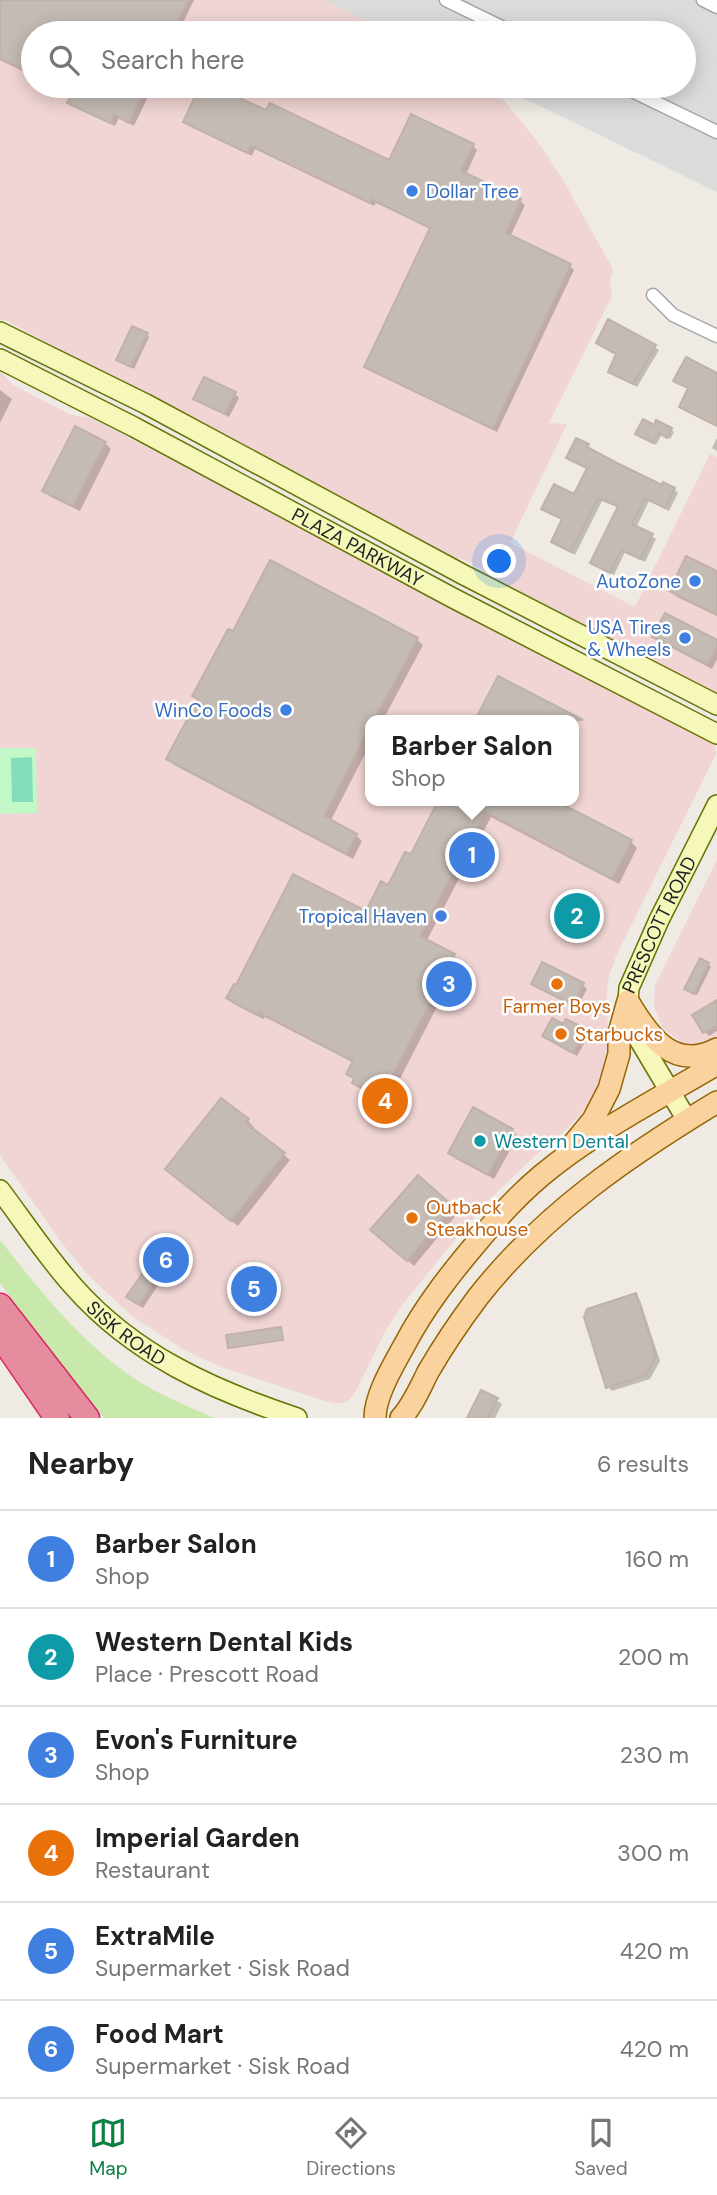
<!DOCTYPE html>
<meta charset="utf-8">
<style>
:root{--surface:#fff;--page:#f2f2f2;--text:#222;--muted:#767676;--line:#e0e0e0;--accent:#0b8043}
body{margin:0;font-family:"DM Sans",sans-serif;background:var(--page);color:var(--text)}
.you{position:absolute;left:500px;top:562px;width:24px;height:24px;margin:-18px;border:5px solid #fff;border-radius:50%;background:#1a73e8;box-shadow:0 0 0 10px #1a73e833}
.badge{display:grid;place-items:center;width:46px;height:46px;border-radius:50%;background:var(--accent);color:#fff;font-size:23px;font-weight:700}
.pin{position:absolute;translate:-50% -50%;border:4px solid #fff;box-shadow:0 2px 7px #0006}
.popup{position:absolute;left:365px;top:715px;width:214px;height:91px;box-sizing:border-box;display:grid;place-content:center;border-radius:14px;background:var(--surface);filter:drop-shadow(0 2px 5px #0005);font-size:23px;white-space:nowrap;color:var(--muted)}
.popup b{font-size:26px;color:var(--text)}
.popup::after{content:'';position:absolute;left:50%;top:100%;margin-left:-14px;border:14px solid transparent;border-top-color:var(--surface)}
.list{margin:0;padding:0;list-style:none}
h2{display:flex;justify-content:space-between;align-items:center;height:91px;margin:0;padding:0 28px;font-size:30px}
h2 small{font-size:23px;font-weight:400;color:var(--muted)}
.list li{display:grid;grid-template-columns:46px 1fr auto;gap:21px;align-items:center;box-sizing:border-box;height:98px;padding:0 28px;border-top:2px solid var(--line)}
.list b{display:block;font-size:26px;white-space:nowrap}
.list p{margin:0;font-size:23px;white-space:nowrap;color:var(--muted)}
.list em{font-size:23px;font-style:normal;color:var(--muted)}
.icon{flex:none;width:38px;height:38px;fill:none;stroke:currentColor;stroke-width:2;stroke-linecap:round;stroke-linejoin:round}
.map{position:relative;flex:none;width:717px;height:1418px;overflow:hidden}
.search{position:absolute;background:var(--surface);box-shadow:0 4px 18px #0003;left:21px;right:21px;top:21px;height:77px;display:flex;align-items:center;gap:18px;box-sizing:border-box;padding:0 24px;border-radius:38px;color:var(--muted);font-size:26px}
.sheet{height:679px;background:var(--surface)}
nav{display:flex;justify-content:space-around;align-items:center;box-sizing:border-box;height:98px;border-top:2px solid var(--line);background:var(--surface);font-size:19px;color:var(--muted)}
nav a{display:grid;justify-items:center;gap:4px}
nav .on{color:var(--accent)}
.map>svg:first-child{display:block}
.residential{fill:#dcdbdb}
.commercial{fill:#f0d5d4;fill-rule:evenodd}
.grass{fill:#c9e8ab}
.park{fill:#c2f8c6}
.pitch{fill:#84ddba}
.shadow{fill:#0003}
.building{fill:#c4bbb4;stroke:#c0b2a7;stroke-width:2}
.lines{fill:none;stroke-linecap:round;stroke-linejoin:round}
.street-casing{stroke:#a5a5a5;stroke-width:15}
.secondary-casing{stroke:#687407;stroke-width:22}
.primary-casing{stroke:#966503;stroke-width:24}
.highway-casing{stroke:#d72763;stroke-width:27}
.street{stroke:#fff;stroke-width:12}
.secondary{stroke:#f5f8b9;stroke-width:19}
.primary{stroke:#fad29e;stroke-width:21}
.highway{stroke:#e58d9e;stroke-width:24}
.shop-dot{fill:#3f7fe0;stroke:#fff;stroke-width:2.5}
.food-dot{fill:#e8710a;stroke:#fff;stroke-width:2.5}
.culture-dot{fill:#0f9aa8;stroke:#fff;stroke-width:2.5}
.labels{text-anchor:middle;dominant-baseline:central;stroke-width:5;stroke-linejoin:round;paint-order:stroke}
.shop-label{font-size:19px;fill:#366cbe;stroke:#fff;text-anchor:end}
.street-label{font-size:19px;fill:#1e1e1e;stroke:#fff}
.food-label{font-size:19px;fill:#c56008;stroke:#fff;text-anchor:start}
.culture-label{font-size:19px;fill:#0d838f;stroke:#fff;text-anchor:start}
</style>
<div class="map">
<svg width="717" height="1418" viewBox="0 0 717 1418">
<rect width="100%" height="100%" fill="#efebe4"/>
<path class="residential" d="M323,0h394v192l-218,-106h185v-53h-293z"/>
<path class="commercial" d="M0,0h323l68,33h-358v53h454l13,10 39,47 24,37 50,89 -3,11 2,16 -63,127 18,1 -57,119 125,64 75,-153 7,3v239l-78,-40 -2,-4 -18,-9 -5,1 -127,-65 -4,-9 -23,-12 -8,2 -144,-75 -3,-8 -23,-12 -9,1 -198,-104 -18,-14 -50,-27 -7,-1z
M0,371l13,14 58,30 20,3 619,322 5,7 1,7 -100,202 -8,24 -2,25 4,38 -11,43 -10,18 -18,21 -37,32 -39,37 -36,41 -57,70 -15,23 -30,61 -7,10 -7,4h-8l-10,-2 -101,-33 -38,-17 -53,-34 -44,-41 -28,-34 -61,-87zM370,720h204v81h-204z
M717,860v183l-33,1 -21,-15 -9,-23 1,-21z"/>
<path class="grass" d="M0,1240c41,52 85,108 143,144 22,13 48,24 72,34h-111l-53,-66 -51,-69z"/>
<path class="park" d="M0,748h36l1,65 -37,1z"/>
<path class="pitch" d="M32,757l1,45h-21l-1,-44z"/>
<path class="shadow" d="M0,0h194l-16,33h-145v43l-33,-16z
M53,86h100l-19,40 -15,-8 -4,8 -41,-19 -5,-4 4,-8z
M202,86h9l14,6 3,-6h11l7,5 -4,10 148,62 83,-17 4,4 -11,25 54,26 5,4 -15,32 60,29 4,4 -77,162 -126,-61 -5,-4 66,-138 -56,-26 -2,3 -119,-57 -3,7 -63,-30 -4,-4z
M609,321l50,29 -22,37 -27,-15 8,-17 -20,-12z
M146,335l3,2 -15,32 -16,-9z
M717,374v44l-4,7 -28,-14 -4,-4 8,-18 -13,-8z
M0,390l12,9 -12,24z
M235,394l4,4 -10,19 -29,-14 -5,-5z
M655,427l16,2 3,3 -4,7 -8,-5 -6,11 -16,-9z
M717,438v13l-5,-3z
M105,443l6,6 -31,62 -29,-14 -6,-6z
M588,445l3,6 72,36 11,2 4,4 -9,18 -20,-10 -13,27 20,11 -11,23 -20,-10 -11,23 -22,-12 27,-55 -17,-7 -27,54 -22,-13 11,-21 -21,-12 32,-13 14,-26 -20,-12z
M717,573v43l-40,-19 -6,-6z
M655,636l62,6v17l-5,10 -53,-28z
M416,639l7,6 -40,75h-13v24l-40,78 26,13 6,6 -9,18 -179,-94 -6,-6 31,-58 -5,-5z
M479,715l93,1 6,6 -4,9v-11h-90z
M440,801h31l4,2 1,-2h76l79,41 6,6 -18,36 -128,-67 -65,125 28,14 6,6 -72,140 -28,-14 -6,-6 1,-2 -6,-6 5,-11 -89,-46 -2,2 -29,-15 -6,-6 139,-84 44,-57z
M573,901l24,12 5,4 -11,21 -28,-13 -4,-5 8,-5z
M708,964l3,3 -14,28 -8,-4z
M533,984l50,1 4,4 -10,19 -39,-20z
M717,1004v27l-8,5 -5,-5z
M567,1021l15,10 -3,6 6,5 -8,14 -33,-20 20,-9z
M248,1121l6,6 -2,2 38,31 -52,66 -65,-51z
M512,1130l6,6 -24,43 -38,-20 -6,-6z
M418,1177l40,36 -44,53 -35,-30z
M185,1252l4,4 -2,18 -20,-2 -24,36 -11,-7 16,-33z
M635,1295l5,5 20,61 -10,18 -38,12 -4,-4z
M482,1392l20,12 -7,14h-26z"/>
<path class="building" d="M0,0h188l-16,33h-139v42l-33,-16z
M55,86h92l-18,37 -15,-8 -4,8 -43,-20 5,-9z
M200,86h15l9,4 2,-4h17l-6,11 29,13 4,-7 119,57 22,-46 63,30 -13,27 60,28 -15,34 65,31 -78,165 -129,-62 66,-139 -59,-29 -1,4 -119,-57 -4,7 -64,-31z
M608,319l48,26 -23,39 -25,-12 8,-18 -20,-11z
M132,326l16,7 -17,34 -15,-7z
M686,357l31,16v53l-38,-19 9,-19 -15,-7z
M204,377l32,15 -11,22 -32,-15z
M643,419l11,6 2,-5 16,8 -5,10 -8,-5 -6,10 -18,-9z
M75,426l31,16 -33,64 -31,-15z
M576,438l13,6 -2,3 30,16 45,22 1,-3 12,6 -10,20 -20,-10 -13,26 21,10 -13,25 -19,-9 -11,23 -20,-10 28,-57 -20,-8 -27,54 -20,-10 11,-23 -21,-10 13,-25 20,10 13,-26 -21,-10z
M686,556l31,15v44l-48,-24z
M270,560l148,78 -44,82h-4v7l-46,89 33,18 -10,20 -181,-95 32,-60 -6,-3 36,-67 5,2z
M665,613l52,27v7l-9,18 -56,-28z
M498,676l85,44h-97l-9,-4z
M438,801h118l76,39 -20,39 -127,-67 -65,124 35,18 -74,144 -29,-15 2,-5 -8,-4 7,-13 -95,-49 -1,3 -31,-17 8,-14 2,1 57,-111 73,37 15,-30 7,4 17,-33 6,2z
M572,899l26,12 -11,24 -31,-14 6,-11 4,2z
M700,958l9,5 -15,31 -10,-5z
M542,962l42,21 -12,22 -41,-21z
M717,1000v25l-14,8 -11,-18z
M552,1018l11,6 3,-5 12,6 -4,7 7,4 -8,17 -31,-17z
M221,1098l28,21 -3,4 39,30 -54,68 -66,-52z
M473,1107l40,22 -25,46 -40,-22z
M418,1175l35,31 -46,55 -37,-31z
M148,1248l38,2 -2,21 -21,-2 -24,36 -13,-8 21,-30z
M636,1293l20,63 -10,19 -40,13 -22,-71 3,-8z
M281,1327l2,13 -55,8 -2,-13z
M481,1390l17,8 -10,20h-21z"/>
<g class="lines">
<defs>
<path id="street" d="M446,0l68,33
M703,0l14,7
M622,86l95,46
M653,295l20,20 44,21"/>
<g id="secondary">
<path d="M0,332l146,72 318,171 253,130"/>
<path id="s1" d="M0,359l134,68 319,171 264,136"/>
<path id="s2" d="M687,1120l-50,-84 -9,-35 1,-13 30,-68 58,-115"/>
<path id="s3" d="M0,1190c24,32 47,67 74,97 60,68 139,103 223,131"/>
</g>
<path id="primary" d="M628,1001c20,34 45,71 89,48
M574,1143l19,-23 16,-31 10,-35v-21l9,-32
M375,1418c0,-23 19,-54 30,-74 20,-38 46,-71 74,-104 19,-23 39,-45 63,-65 53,-44 116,-76 175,-111
M401,1418c12,-13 19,-30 27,-46 15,-26 32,-51 50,-75 65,-83 150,-141 239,-195"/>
<path id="highway" d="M0,1306l87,112
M0,1335l57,83"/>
</defs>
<use href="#street" class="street-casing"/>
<use href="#secondary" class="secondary-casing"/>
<use href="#primary" class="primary-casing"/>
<use href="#highway" class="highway-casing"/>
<use href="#street" class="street"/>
<use href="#secondary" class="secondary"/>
<use href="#primary" class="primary"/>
<use href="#highway" class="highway"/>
</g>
<g class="shop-dot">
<circle cx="412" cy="191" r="7"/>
<circle cx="695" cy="581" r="7"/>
<circle cx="685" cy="638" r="7"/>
<circle cx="286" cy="710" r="7"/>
<circle cx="441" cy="916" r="7"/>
</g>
<g class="food-dot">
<circle cx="557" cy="984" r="7"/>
<circle cx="561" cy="1034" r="7"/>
<circle cx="412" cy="1218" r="7"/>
</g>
<circle class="culture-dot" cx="480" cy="1141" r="7"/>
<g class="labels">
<g class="shop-label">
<text x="426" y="191" text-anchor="start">Dollar Tree</text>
<text x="681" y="581">AutoZone</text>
<text x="671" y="627">USA Tires<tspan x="671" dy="22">&amp; Wheels</tspan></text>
<text x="272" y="710">WinCo Foods</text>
<text x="427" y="916">Tropical Haven</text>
</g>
<g class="street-label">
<text stroke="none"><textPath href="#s1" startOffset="404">PLAZA PARKWAY</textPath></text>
<text stroke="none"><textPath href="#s2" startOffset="217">PRESCOTT ROAD</textPath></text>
<text stroke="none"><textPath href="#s3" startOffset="192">SISK ROAD</textPath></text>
</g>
<g class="food-label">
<text x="557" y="1006" text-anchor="middle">Farmer Boys</text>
<text x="575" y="1034">Starbucks</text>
<text x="426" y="1207">Outback<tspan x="426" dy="22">Steakhouse</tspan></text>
</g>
<g class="culture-label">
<text x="494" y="1141">Western Dental</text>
</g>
</g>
</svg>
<div class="you"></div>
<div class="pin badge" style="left:472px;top:855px;background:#3f7fe0">1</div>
<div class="popup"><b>Barber Salon</b>Shop</div>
<div class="pin badge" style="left:577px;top:916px;background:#0f9aa8">2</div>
<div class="pin badge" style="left:449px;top:984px;background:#3f7fe0">3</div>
<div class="pin badge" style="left:385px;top:1101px;background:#e8710a">4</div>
<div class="pin badge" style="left:254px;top:1289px;background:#3f7fe0">5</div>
<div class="pin badge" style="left:166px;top:1260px;background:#3f7fe0">6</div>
<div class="search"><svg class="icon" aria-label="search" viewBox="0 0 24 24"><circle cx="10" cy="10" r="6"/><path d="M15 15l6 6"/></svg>Search here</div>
</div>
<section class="sheet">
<h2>Nearby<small>6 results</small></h2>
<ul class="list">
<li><span class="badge" style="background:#3f7fe0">1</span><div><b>Barber Salon</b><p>Shop</p></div><em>160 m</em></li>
<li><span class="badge" style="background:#0f9aa8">2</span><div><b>Western Dental Kids</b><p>Place · Prescott Road</p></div><em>200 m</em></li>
<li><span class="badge" style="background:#3f7fe0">3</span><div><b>Evon's Furniture</b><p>Shop</p></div><em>230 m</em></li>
<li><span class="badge" style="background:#e8710a">4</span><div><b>Imperial Garden</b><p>Restaurant</p></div><em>300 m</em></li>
<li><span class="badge" style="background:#3f7fe0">5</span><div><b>ExtraMile</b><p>Supermarket · Sisk Road</p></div><em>420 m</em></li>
<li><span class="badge" style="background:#3f7fe0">6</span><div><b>Food Mart</b><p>Supermarket · Sisk Road</p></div><em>420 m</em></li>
</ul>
</section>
<nav>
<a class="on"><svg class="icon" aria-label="map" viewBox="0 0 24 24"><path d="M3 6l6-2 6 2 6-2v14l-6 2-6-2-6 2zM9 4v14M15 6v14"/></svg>Map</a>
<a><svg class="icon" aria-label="directions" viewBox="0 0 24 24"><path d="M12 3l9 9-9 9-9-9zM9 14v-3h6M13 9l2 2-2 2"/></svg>Directions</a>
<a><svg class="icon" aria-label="saved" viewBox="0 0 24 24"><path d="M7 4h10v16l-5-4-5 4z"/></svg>Saved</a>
</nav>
